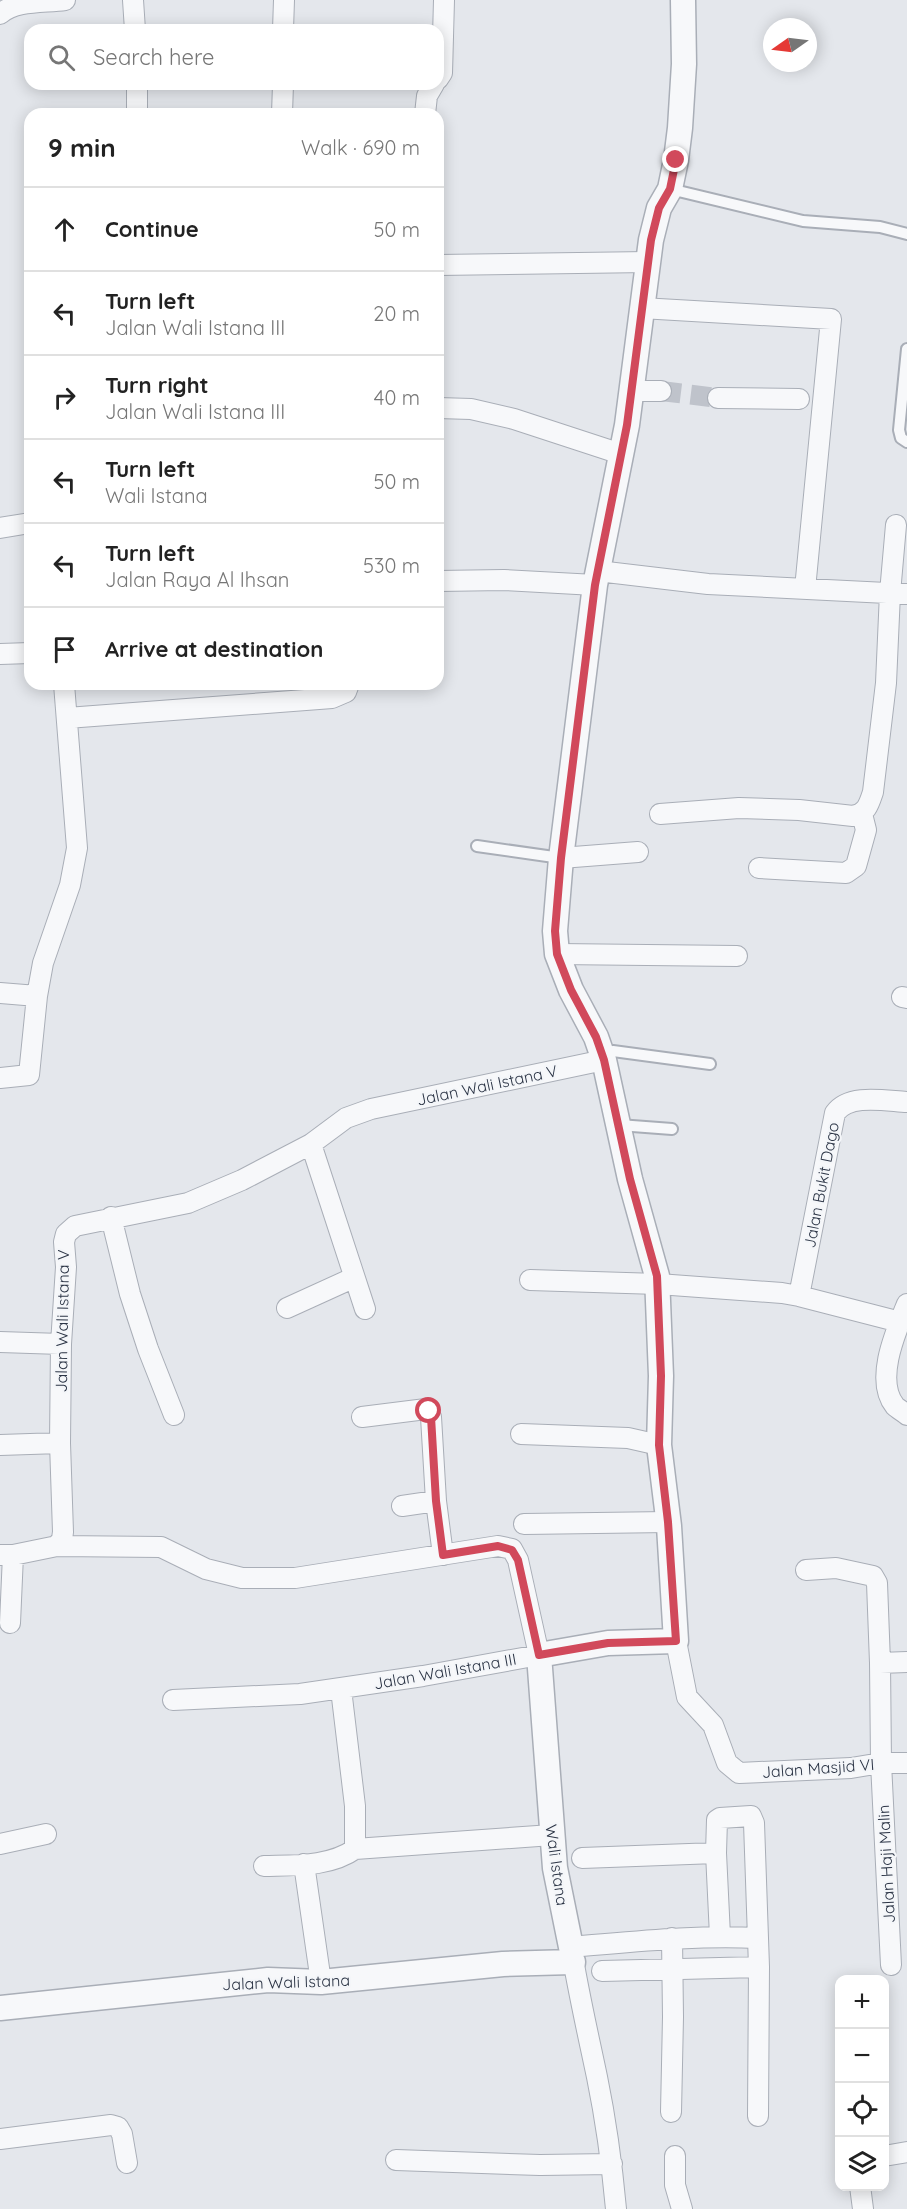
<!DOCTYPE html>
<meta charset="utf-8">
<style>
:root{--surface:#fff;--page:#f6f6f6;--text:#222;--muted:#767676;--line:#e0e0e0}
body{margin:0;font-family:Quicksand,sans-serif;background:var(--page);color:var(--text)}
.controls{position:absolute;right:18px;bottom:18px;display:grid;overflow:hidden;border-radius:12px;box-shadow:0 3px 15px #0003}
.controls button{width:54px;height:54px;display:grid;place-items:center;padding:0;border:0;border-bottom:2px solid var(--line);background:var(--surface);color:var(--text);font:30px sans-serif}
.compass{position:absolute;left:763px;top:18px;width:54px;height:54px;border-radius:50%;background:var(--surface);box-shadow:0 3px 15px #0003;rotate:256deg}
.stop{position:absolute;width:18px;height:18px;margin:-14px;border:4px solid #d1495b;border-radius:50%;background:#fff}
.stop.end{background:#d1495b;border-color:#fff;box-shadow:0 2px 6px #0008}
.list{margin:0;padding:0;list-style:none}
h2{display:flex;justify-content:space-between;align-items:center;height:78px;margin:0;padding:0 24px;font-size:26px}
h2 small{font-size:20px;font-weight:400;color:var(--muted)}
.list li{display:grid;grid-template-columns:39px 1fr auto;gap:18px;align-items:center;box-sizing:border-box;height:84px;padding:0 24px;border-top:2px solid var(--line)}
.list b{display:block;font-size:22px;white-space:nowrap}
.list p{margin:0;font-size:20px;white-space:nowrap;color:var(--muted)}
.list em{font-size:20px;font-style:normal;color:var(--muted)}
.icon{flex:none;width:33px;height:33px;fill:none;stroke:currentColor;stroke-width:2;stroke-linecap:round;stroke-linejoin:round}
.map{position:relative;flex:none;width:907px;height:2209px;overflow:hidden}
.search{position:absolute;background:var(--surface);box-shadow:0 3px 15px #0003;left:24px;top:24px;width:420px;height:66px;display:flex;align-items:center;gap:15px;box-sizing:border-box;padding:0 21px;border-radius:18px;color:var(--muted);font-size:22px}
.panel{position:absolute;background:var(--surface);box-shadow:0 3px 15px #0003;left:24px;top:108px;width:420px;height:582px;border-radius:18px}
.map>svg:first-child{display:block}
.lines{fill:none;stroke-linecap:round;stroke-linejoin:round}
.minor-tunnel{stroke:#bfc3cb;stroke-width:20;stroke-dasharray:20 10;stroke-linecap:butt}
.service-casing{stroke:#a9aeb7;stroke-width:14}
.minor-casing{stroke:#a9aeb7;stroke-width:22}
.tertiary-casing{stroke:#a9aeb7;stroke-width:27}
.service{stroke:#f7f8fa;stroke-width:10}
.minor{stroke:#f7f8fa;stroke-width:20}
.tertiary{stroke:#f7f8fa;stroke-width:24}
.route{stroke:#d1495b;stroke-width:8}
.labels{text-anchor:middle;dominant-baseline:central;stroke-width:4.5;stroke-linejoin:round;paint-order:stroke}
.street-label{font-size:16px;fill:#2b3445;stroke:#f4f6f9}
</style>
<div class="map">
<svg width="907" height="2209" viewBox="0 0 907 2209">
<rect width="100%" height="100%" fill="#e4e7ec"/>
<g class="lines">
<path class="minor-tunnel" d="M661,391l57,7"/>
<defs>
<path id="service" d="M670,189l133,32 77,6 27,7
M907,349l-8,81 2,8 6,4
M477,846l84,12
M613,1051l97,13
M619,1125l53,4"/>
<path id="minor" d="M133,0l2,30
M0,14c16,-14 44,-11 65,-14
M283,30l1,-30
M438,79l4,-6 2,-73
M137,114v-30
M282,114l1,-30
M425,114l2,-18 7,-12
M438,265l210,-3
M641,308l190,11 -26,270
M631,391h30
M718,398l81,1
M438,408l33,1 43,10 107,35
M0,528l30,-5
M598,571l110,13 199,10
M438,581l66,-1 91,5
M0,654l30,-1
M67,718l265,-20 14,-6 3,-8
M660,814l79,-6 60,2 54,6c14,-3 16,-12 20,-24l13,-109 4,-90 6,-68
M561,858l77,-6
M759,868l87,5 10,-7 10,-36 -4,-16
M557,954l180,2
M0,993l37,3
M902,997l5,1
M0,1078l29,-3 8,-79 6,-33 27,-78 7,-37 -13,-164
M311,1144l54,165
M111,1217l19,77 18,55 26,66
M530,1280l128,4 124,9 17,3 101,26
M799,1296l36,-183c14,-20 51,-12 72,-11
M907,1304c-11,27 -33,76 -12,102 3,3 9,6 12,9
M287,1308l66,-30
M0,1342l61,2
M362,1417l64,-8 5,8 5,84 7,54
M521,1434l107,4 31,7
M0,1445l60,-2
M402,1506l34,-5
M524,1524l144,-2
M57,1546l5,-7 1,-7 -3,-89 1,-99 5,-77 -2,-25 2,-8 9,-8 113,-23 54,-23 69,-36 35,-26 25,-9 233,-49
M0,1555h13l44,-9 104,1 45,22 36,9h53l203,-32 14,3 6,11 21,95 -116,21 -123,18 -127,6
M806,1570l30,-2 37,8 4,7 3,80
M10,1623l3,-68
M676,1641l11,56 26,28 14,38 12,10 112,-5 30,-5h26
M0,1844l46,-10
M355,1849l197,-14
M582,1858l134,-5
M304,1864l17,118
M264,1866c30,-1 66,1 91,-17v-43l-14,-117
M720,1936l-4,-83 1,-33 3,-2 31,-2 3,7 5,144 -1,149
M891,1965l-10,-202 -1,-100 27,-1
M602,1971l157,-4
M671,2112l2,-95 -1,-79
M0,2139l111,-14 7,2 4,7 5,29
M675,2156v29l7,24
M884,2156l23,-4
M396,2160l144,5 72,-1
M860,2186l3,23
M616,2209c-4,-44 -10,-88 -19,-132 -9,-43 -19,-86 -26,-130 62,-5 123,-12 186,-9"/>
<path id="tertiary" d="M571,1947l-16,-79 -16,-213 69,-12 68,-2 -7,-115 -10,-81 2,-69 -4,-100 -27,-97 -26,-119 -8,-23 -25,-47 -14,-36 -2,-23 6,-73 34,-273 32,-160 24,-185 8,-32 11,-19 6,-29 4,-32 4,-64 -1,-64
M0,2008l268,-28 53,2 182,-18 70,-2"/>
</defs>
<use href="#service" class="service-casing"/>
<use href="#minor" class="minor-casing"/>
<use href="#tertiary" class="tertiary-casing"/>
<use href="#service" class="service"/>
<use href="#minor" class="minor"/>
<use href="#tertiary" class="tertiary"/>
</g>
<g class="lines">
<path class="route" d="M429,1411l2,6 5,84 7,54 55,-9 14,4 6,10 21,95 69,-12 68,-2 -8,-119 -9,-77 2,-69 -4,-100 -27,-97 -26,-119 -8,-23 -25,-47 -14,-36 -2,-23 6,-73 34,-273 32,-160 24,-185 8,-32 11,-19 6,-29"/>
</g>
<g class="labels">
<g class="street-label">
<text transform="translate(487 1085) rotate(-12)">Jalan Wali Istana V</text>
<text transform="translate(821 1185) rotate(-79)">Jalan Bukit Dago</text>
<text transform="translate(62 1321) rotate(-89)">Jalan Wali Istana V</text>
<text transform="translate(445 1671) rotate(-10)">Jalan Wali Istana III</text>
<text transform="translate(818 1768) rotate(-4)">Jalan Masjid VI</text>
<text transform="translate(886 1864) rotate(-93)">Jalan Haji Malin</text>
<text transform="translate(557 1865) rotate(82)">Wali Istana</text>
<text transform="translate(286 1982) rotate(-2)">Jalan Wali Istana</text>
</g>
</g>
</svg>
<div class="controls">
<button>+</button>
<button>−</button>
<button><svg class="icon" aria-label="locate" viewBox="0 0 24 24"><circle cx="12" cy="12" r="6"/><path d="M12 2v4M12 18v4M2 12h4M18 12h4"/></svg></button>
<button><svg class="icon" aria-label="layers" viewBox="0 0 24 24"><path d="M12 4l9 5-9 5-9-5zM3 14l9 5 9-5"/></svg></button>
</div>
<svg class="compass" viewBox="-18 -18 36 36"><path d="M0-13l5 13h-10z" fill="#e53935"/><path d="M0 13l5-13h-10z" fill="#767676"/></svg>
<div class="stop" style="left:429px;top:1411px"></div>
<div class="stop end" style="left:676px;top:160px"></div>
<div class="search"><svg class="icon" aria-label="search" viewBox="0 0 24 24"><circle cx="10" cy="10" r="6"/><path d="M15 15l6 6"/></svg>Search here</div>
<section class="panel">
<h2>9 min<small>Walk · 690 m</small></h2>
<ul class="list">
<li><svg class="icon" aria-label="ahead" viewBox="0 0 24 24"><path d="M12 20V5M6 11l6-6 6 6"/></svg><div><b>Continue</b></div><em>50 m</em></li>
<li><svg class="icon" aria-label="left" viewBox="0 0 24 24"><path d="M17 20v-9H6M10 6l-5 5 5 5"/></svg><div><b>Turn left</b><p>Jalan Wali Istana III</p></div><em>20 m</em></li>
<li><svg class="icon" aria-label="right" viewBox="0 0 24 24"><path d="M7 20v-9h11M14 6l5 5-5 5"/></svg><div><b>Turn right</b><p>Jalan Wali Istana III</p></div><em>40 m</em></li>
<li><svg class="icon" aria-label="left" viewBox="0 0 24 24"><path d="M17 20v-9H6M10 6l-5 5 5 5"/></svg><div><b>Turn left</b><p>Wali Istana</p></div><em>50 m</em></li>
<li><svg class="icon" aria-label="left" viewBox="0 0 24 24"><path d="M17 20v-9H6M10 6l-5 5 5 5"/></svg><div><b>Turn left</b><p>Jalan Raya Al Ihsan</p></div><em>530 m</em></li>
<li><svg class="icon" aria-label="arrive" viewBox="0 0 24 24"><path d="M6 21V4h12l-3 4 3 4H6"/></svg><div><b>Arrive at destination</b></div></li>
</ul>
</section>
</div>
